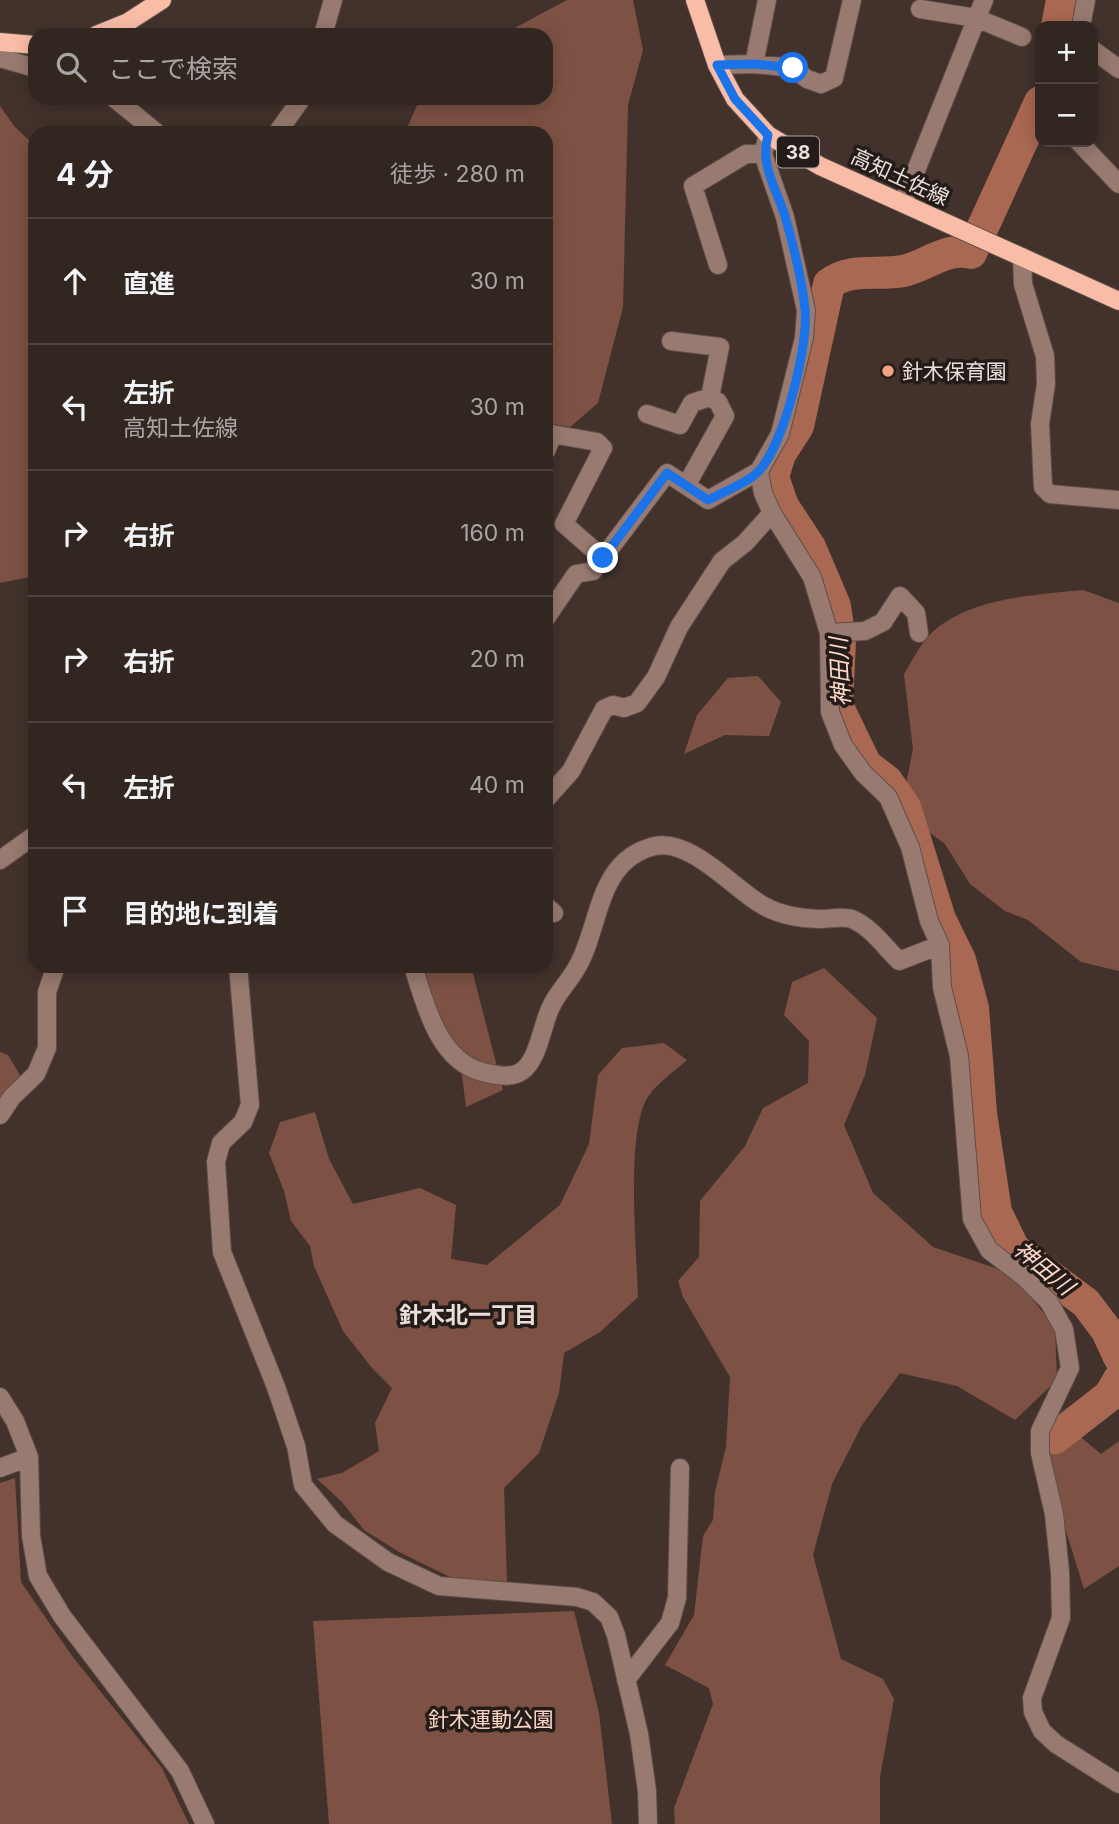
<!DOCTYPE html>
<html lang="ja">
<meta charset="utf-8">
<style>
:root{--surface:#322621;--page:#3a2e2a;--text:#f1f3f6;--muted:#a8a5a5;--line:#4d433f}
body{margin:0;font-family:Inter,"Noto Sans JP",sans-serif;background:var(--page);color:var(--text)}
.controls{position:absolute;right:21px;top:21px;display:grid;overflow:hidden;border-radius:14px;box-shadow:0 4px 18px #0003}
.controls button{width:63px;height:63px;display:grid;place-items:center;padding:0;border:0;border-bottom:2px solid var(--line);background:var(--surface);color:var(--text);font:35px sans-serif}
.stop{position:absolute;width:21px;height:21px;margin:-16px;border:5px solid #1a73e8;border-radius:50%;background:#fff}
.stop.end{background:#1a73e8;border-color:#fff;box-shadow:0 2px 7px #0008}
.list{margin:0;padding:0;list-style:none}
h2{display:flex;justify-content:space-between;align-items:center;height:91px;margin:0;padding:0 28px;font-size:30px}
h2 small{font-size:23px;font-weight:400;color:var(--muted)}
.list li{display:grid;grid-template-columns:46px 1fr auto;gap:21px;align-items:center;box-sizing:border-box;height:126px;padding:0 28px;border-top:2px solid var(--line)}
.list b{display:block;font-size:26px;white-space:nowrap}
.list p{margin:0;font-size:23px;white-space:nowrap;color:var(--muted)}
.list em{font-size:23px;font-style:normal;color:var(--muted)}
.icon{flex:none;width:38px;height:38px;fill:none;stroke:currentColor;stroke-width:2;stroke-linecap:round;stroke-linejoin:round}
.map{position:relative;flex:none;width:1119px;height:1824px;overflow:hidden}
.search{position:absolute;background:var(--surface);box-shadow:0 4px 18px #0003;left:28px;top:28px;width:525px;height:77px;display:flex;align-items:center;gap:18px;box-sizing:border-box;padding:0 24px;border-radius:21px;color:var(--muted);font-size:26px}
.panel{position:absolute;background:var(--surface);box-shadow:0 4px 18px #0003;left:28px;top:126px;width:525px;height:847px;border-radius:21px}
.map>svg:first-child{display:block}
.green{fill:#7d5244}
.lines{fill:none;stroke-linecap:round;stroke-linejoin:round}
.river{stroke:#a96851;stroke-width:32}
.minor-casing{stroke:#5e4e48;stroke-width:20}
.major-casing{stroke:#5e4e48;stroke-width:20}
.minor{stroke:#987a70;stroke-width:18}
.major{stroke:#f9bca7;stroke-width:18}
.route{stroke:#1a73e8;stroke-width:9}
.poi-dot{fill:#f39f82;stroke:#241c19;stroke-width:2.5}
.labels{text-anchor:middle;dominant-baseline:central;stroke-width:7;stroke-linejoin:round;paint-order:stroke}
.shield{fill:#241c19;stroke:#afa4a1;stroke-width:2}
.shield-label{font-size:19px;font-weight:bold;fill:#eadfdb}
.street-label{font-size:21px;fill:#eadfdb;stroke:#241c19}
.poi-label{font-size:21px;fill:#eadfdb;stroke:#241c19;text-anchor:start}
.park-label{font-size:21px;fill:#fad3c5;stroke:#241c19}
.water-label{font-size:23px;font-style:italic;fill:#fed7c9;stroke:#241c19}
.neighbourhood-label{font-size:23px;font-weight:bold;fill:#eadfdb;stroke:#241c19}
</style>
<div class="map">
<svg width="1119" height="1824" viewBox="0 0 1119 1824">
<rect width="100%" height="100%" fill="#43322c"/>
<path class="green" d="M567,0h66l10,50 -15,55 -5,202 -25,96 -28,24 -24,-4v-290h-141l15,-35h126v-63h-59l20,-3z
M0,106l15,21 20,19v430l-35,7z
M1083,590l36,13v368l-38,-9 -53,-42 -23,-9 -35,-27 -25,-40 -16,-12 -26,-33 10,-50 -9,-75c9,-14 19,-36 32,-45 40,-32 99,-34 147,-39z
M758,676l23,26 -12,34 -44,-1 -41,19 13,-39 31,-37z
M421,966h50l32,124 -37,17 -6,-46 -31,-63z
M824,968l53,50 -12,57 -21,50 29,68 60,54 80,27 42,54 2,52 -42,40 -58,-34 -57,-13 -38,52 -30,59 -19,71 28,104 42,20 11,20 -14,78v47h-205l-1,-16 39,-104 -4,-16 -44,-23 29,-50 9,-79 10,-16 2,-28 11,-45 4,-70 -47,-80 -5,-16 21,-24 1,-56 45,-55 18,-38 45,-25 1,-42 -25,-26 8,-33z
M664,1043l23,17c-12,11 -30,23 -39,37 -23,34 -11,156 -10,200l-38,35 -36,21 -5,40 -20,60 -35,35 3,94 -55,-4 -53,-26 -35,-22 -22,-28 -25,-23 25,-6 37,-22 -4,-28 17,-35 -20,-20 -29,-37 -29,-65 -4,-20 -19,-25 -7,-30 -15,-38 11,-31 35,-10 14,47 24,45 67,-16 36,17 -5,54 36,6 73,-60 29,-61 9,-69 24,-27z
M0,1052l8,3 13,22 -21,24z
M1070,1428l31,26 18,-13v125l-35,23 -19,-61 -19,-32 -1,-38z
M15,1478l6,104 51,74 90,112 27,56h-189v-341z
M574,1611l25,102 13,111h-283l-16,-203z"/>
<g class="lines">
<path class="river" d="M1057,26l5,-26
M1040,102l-69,151c-26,-6 -44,13 -68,18 -26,5 -52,-4 -74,13l-31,142 -18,28 -7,23 10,29 27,41 25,59 5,35 -3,64 29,60 21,16 18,26 35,112 20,41 13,48 8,105 15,99 18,37 72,54 21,28 12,26
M1055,1438l54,-42 10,-17"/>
<defs>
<path id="minor" d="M920,9l56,9 46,19
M1081,26l5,-26
M323,35l10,-35
M1093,50l26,19
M0,58l35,10
M754,64l39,4 14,11 14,5 13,-6 18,-78
M717,65l37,-1 13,-64
M114,98l43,35
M277,133l25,-35
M1079,142l40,42
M903,203l81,-203
M1022,257l1,27 22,72 1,28 -6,40 3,63 7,7 69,6
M718,265l-25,-79 53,-32h17
M647,414l33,11 12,-22 18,-6 10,-50 -49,-6
M546,433l51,9 6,6 -39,76 39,34
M546,451l7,-17
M759,471l4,22 9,20 40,64 17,56 1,79 13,33 20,28 25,24 22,50 19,74 11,24 2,42 17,69 13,163 17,31 34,26 26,26 15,27 6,39 -30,63v22l14,61 6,58 1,46 -29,80 1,14 9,19 14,13 63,40
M687,484l38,-68 -7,-14 -8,-5
M546,618l30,-44 17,-3 74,-98 41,27 51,-29 21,-37 24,-96 2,-28 -21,-93 -22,-63 5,-19
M829,633l36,-2 18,-9 17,-26 16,17 3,20
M546,799l25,-28 33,-62 9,-4 11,3 13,-5 19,-26 23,-50 43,-66 23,-18 27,-30
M0,860l35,-25
M546,906l8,7
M238,966l12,139 -7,17 -22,21 -5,19 6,90 54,135 20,59 7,39 32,39 53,38 51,24 138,11 16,5 16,15 7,18 23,99 8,57 1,33
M413,966c12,38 25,94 69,106 12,3 29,7 40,-1 16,-11 20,-45 28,-62 6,-15 18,-26 26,-40 25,-40 19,-109 79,-123 36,-8 81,45 109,60 16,9 38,13 56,13 10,0 23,-3 32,0 19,8 32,27 47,42l41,-16
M0,1115l12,-18 24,-23 11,-26v-56l9,-26
M0,1397l15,24 14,36 -29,11
M29,1457l2,79 7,40 24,40 118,155 25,53
M626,1680l44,-57 7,-25 3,-130"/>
<path id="major" d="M695,0l22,65 18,34 33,36 52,31 299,135
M96,35l32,-13 34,-22
M0,42l35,3"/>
</defs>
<use href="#minor" class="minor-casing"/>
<use href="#major" class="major-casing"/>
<use href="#minor" class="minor"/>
<use href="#major" class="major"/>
</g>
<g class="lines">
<path class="route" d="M603,558l64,-85 41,27c15,-8 40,-17 51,-29 25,-27 50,-126 46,-162 -3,-30 -12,-65 -20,-93 -10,-31 -25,-50 -17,-81l-33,-36 -18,-34 37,-1 39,4"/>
</g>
<circle class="poi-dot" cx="888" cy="371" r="7"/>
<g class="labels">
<rect class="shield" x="777" y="136.5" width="42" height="31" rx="5"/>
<g class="shield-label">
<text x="798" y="152">38</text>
</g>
<g class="street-label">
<text transform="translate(900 177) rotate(25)">高知土佐線</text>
</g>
<g class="poi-label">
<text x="902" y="371">針木保育園</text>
</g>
<g class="park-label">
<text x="491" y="1719">針木運動公園</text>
</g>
<g class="water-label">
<text transform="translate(840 672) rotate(-93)">神田川</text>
<text transform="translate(1044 1268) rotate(40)">神田川</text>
</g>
<g class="neighbourhood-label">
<text x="468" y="1315">針木北一丁目</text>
</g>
</g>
</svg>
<div class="controls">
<button>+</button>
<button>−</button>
</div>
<div class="stop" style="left:793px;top:68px"></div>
<div class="stop end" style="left:603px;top:558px"></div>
<div class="search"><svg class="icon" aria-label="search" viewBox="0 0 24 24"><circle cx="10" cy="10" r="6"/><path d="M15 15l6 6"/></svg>ここで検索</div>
<section class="panel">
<h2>4 分<small>徒歩 · 280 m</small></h2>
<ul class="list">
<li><svg class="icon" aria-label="ahead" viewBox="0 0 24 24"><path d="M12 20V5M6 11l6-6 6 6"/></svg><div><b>直進</b></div><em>30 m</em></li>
<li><svg class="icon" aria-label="left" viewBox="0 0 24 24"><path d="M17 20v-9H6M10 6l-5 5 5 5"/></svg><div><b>左折</b><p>高知土佐線</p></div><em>30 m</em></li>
<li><svg class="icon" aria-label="right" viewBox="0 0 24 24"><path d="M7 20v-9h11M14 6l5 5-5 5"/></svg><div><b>右折</b></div><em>160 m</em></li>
<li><svg class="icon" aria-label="right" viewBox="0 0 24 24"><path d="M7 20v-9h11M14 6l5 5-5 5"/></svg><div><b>右折</b></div><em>20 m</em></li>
<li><svg class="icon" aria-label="left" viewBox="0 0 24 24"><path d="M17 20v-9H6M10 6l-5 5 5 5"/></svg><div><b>左折</b></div><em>40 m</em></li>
<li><svg class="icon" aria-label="arrive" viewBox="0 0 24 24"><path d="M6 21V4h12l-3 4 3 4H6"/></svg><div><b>目的地に到着</b></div></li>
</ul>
</section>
</div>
